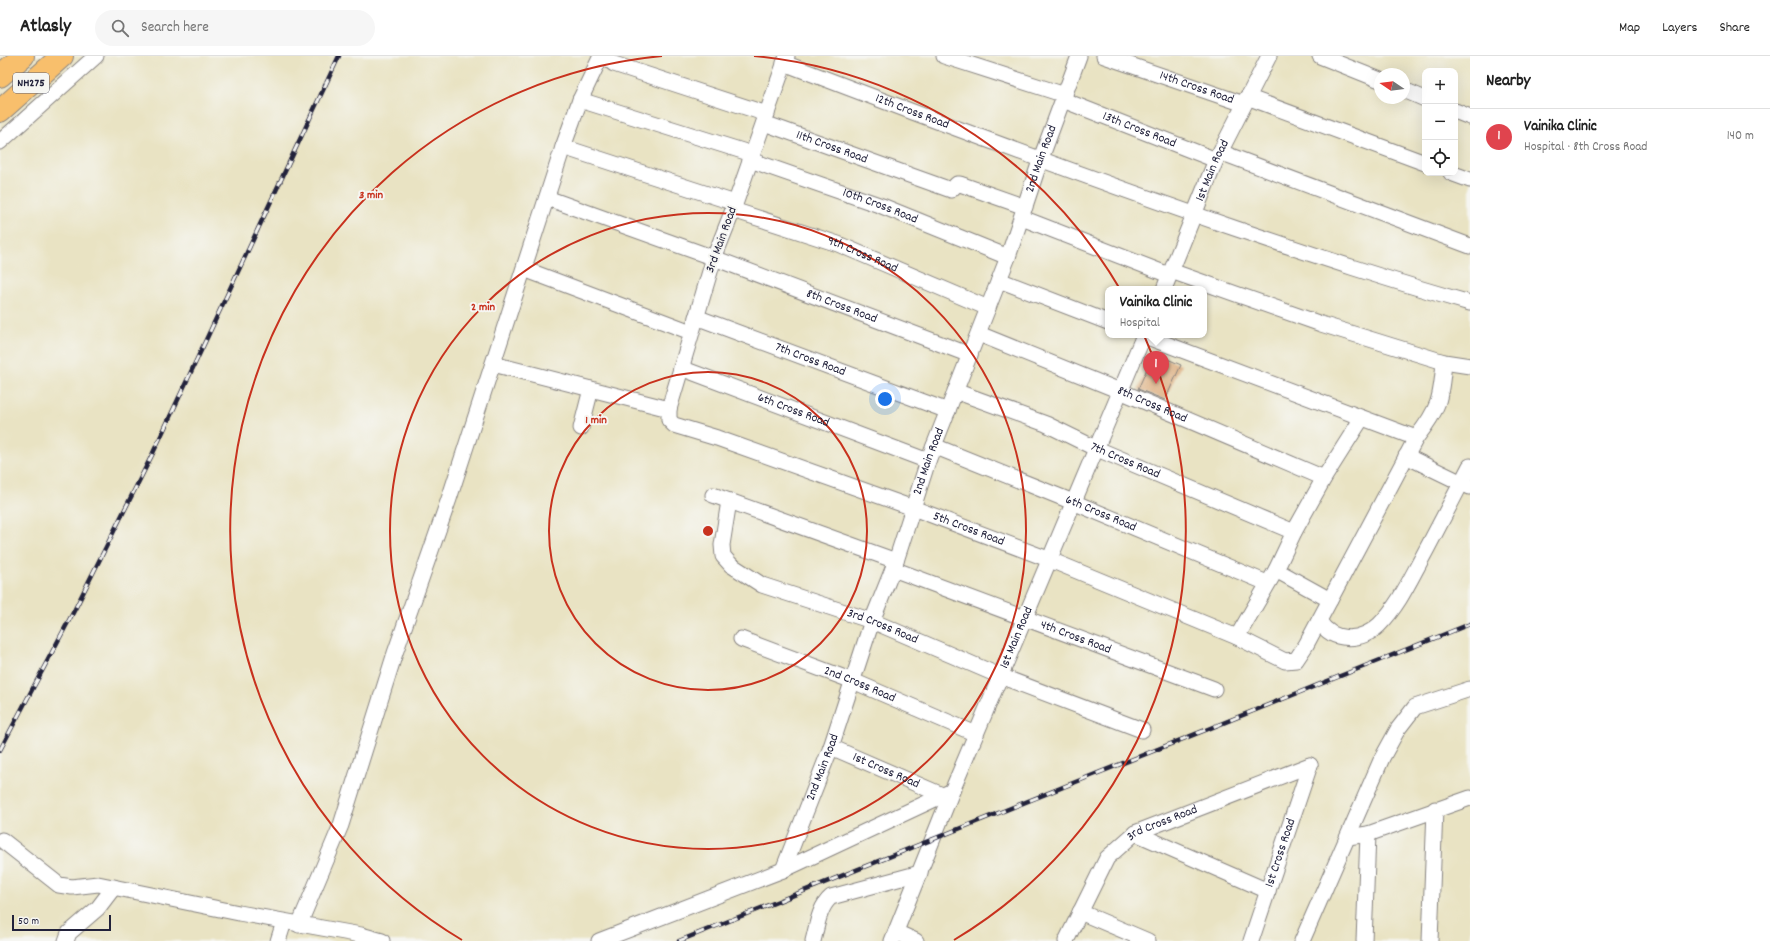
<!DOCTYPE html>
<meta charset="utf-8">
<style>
:root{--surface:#fff;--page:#f6f6f6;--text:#222;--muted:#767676;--line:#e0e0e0;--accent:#c8321e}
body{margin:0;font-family:Dekko,sans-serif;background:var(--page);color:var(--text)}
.controls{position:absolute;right:12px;top:12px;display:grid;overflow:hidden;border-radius:8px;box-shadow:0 4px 16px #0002}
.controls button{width:36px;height:36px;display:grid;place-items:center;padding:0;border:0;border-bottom:1px solid var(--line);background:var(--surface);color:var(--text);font:20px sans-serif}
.compass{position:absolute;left:1374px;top:12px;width:36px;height:36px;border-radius:50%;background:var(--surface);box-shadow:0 4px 16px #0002;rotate:283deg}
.scale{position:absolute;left:12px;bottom:10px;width:99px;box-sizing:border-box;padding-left:4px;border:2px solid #22223b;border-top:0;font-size:11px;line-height:14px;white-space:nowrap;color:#22223b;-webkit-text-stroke:3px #f6f6f2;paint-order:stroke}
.you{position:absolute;left:885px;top:343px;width:14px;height:14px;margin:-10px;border:3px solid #fff;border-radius:50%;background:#1a73e8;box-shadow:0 0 0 6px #1a73e833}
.badge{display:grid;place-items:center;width:26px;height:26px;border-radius:50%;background:var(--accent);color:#fff;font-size:13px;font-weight:700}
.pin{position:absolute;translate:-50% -33px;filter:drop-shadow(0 1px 2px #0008)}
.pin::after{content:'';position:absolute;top:21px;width:14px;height:12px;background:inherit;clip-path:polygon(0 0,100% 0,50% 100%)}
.popup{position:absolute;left:1105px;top:230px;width:102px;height:52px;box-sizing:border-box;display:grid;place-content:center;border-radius:8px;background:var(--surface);filter:drop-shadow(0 1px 3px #0005);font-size:13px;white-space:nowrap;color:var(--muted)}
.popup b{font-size:15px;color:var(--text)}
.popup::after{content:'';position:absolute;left:50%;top:100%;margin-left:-8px;border:8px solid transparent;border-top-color:var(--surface)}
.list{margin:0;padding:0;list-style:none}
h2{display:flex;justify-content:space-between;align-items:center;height:52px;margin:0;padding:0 16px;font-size:17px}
h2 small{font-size:13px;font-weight:400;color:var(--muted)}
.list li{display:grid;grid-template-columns:26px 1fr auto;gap:12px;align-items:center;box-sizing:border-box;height:56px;padding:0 16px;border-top:1px solid var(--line)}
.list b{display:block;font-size:15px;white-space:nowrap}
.list p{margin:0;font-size:13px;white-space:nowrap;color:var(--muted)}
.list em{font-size:13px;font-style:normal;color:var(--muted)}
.icon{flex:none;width:22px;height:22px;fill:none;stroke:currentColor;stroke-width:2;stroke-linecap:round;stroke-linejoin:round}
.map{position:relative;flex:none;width:1470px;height:885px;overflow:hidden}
header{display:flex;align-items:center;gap:24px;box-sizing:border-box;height:56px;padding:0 20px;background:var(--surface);border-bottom:1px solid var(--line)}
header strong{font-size:19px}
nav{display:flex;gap:22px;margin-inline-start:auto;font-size:14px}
.search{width:280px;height:36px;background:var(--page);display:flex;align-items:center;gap:10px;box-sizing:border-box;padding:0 14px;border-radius:22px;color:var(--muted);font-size:15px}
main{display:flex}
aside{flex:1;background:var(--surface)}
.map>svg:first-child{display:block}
.building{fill:#dbaa79}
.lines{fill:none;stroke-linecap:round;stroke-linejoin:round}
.minor-casing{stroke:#86827f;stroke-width:17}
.highway-casing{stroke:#86827f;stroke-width:24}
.minor{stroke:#fff;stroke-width:15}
.highway{stroke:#f8bf6c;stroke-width:22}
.rail-casing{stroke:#22223b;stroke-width:4.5}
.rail{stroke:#f6f6f2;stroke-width:3;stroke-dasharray:9;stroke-linecap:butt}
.ring{fill:none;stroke:#c8321e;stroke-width:2}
.labels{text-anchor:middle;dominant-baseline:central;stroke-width:4;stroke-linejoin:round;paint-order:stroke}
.shield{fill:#f6f6f2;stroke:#626272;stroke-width:1}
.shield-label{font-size:12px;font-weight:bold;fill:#22223b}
.street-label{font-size:13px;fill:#22223b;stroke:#f6f6f2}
.centre{fill:#c8321e;stroke:#f6f6f2;stroke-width:2}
.ring-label{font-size:12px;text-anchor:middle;font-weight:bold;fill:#c8321e;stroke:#f6f6f2;stroke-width:4;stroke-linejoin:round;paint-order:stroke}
</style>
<header>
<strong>Atlasly</strong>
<div class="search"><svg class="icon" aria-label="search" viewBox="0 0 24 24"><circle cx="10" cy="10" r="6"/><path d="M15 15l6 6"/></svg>Search here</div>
<nav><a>Map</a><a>Layers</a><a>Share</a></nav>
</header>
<main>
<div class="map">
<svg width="1470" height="885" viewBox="0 0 1470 885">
<rect width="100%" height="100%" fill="#f6f6f2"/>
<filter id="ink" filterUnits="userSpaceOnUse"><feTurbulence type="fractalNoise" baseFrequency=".025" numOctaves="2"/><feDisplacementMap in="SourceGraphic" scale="8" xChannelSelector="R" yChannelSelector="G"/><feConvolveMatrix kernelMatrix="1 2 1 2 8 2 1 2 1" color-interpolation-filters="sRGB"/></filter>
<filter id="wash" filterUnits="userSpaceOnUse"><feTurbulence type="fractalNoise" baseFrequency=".012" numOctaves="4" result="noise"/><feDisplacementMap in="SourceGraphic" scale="16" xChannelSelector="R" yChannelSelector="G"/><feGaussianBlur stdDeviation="0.9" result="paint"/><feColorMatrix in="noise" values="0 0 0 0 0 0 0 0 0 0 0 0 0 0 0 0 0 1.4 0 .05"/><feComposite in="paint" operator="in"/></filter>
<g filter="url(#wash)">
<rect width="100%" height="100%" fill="#e9e3c3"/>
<g id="blocks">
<path class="building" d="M1154,297l27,12 -16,35 -27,-11z"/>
</g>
</g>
<g filter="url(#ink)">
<use href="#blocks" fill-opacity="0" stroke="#86827f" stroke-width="1"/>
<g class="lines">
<defs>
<g id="minor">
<path d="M604,0l10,8 153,50"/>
<path id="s1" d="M787,0l-54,154 -19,48 -45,151v11l5,5 43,13 196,70 135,51 189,78 48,24 11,-1 10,-15 24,-45 -54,-30"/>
<path d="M944,0l121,39"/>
<path id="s2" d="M1104,0l140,48"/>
<path d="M1320,0l60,24"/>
<path id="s3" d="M784,7c151,58 301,114 453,166 77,26 154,52 233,74"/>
<path d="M1404,34l21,9"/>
<path d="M1247,41l178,66"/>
<path d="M580,44l172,54"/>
<path id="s4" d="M1063,44l153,60"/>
<path d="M1455,55l15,6"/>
<path id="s5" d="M764,67l187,67 6,-6h3l65,23"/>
<path d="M0,86l96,-86"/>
<path d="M563,91l172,56"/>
<path d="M1220,96l250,94"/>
<path id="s6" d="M750,104l132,46 126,51"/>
<path d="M1451,117l19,7"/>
<path id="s7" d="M547,142l167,60 256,97"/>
<path id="s8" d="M733,154l105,34 150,64"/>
<path d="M1022,162l147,57"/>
<path d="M524,213l167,63"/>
<path d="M1171,215l150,53 123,38 26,4"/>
<path d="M999,224l109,42"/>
<path id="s9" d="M1164,233l52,-129 53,-104"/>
<path id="s10" d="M696,261l252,94"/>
<path id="s11" d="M979,278l141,57 204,87"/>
<path d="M1142,279l274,103"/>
<path d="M493,308l176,45"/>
<path id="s12" d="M681,312l247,93"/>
<path id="s13" d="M955,335l91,33 49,24 199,84"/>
<path d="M581,372l10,-39"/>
<path id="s14" d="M934,390l139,56 194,81"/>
<path d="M1406,400l64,31"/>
<path d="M713,439l183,66"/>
<path id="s15" d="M729,445l-7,44 1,11 8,9 31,20 110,36 128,55 142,54"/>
<path id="s16" d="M893,513l321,120"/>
<path d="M1330,544l86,-162c23,-29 25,-39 28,-76"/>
<path d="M1319,565c14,22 42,21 60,4 19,-19 30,-43 43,-67 16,-30 32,-61 48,-92"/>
<path d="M1237,581l39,-67 18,-38 30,-54 38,-60"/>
<path id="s17" d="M741,583l112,42 123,53"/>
<path id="s18" d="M831,691l111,48"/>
<path d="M1135,777l133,58"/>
<path d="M1348,781l20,-3 102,-36"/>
<path d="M2,784l57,45 13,2 26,-3 141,29 122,22 21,6"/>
<path id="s19" d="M783,814l48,-123 41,-126 24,-60 32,-100 80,-204 32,-96 39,-105"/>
<path d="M1080,856l68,29"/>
<path d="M299,869l42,-100 54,-172 54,-154 114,-352 17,-47 21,-44"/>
<path d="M896,876l20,9"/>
<path d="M66,885l3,-8 29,-25 16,-21"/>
<path d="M278,885l6,-19"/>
<path d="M599,885l184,-71 169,-79"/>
<path d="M813,885c4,-15 6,-34 18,-44l89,-24"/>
<path id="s20" d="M892,885l60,-150 192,-456"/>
<path id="s21" d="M1066,885l41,-83 28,-25 175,-68"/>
<path id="s22" d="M1251,885l59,-176"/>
<path d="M1302,885l80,-183 16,-29 17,-22 55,-18"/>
<path d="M1364,885l4,-107"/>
<path d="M1430,885l5,-132"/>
</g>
<path id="highway" d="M0,20l23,-20
M0,55l62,-55"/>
</defs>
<use href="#minor" class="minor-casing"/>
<use href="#highway" class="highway-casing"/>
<use href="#minor" class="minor"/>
<use href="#highway" class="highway"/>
<defs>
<path id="rail" d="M0,694l75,-141 78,-156 186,-397
M679,885l791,-317"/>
</defs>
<use href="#rail" class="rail-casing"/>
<use href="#rail" class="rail"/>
</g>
</g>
<g class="ring">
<circle cx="708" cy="475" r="159"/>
<circle cx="708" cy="475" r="318"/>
<path d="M462 884A477 477 0 0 1 662 0M754 0A477 477 0 0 1 954 884"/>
</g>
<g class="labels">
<rect class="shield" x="13" y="17" width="36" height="20" rx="3"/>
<g class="shield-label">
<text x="31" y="27">NH275</text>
</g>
<g class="street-label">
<text stroke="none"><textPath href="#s2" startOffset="98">14th Cross Road</textPath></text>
<text stroke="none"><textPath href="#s3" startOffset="137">12th Cross Road</textPath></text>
<text stroke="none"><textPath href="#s4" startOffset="82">13th Cross Road</textPath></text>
<text stroke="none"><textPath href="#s5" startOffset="72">11th Cross Road</textPath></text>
<text stroke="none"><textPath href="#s19" startOffset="757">2nd Main Road</textPath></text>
<text stroke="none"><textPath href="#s9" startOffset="128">1st Main Road</textPath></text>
<text stroke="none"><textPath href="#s6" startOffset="138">10th Cross Road</textPath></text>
<text transform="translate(722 184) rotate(-70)">3rd Main Road</text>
<text stroke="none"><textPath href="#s8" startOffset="137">9th Cross Road</textPath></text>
<text stroke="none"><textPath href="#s7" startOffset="314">8th Cross Road</textPath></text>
<text stroke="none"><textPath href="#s10" startOffset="122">7th Cross Road</textPath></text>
<text stroke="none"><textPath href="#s11" startOffset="187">8th Cross Road</textPath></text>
<text stroke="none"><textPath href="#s12" startOffset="120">6th Cross Road</textPath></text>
<text stroke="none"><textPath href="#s13" startOffset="184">7th Cross Road</textPath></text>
<text stroke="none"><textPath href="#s19" startOffset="434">2nd Main Road</textPath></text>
<text stroke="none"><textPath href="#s14" startOffset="180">6th Cross Road</textPath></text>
<text stroke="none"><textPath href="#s1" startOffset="703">5th Cross Road</textPath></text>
<text stroke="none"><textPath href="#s15" startOffset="232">3rd Cross Road</textPath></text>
<text stroke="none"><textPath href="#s20" startOffset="328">1st Main Road</textPath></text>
<text stroke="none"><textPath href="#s16" startOffset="195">4th Cross Road</textPath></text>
<text stroke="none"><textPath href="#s17" startOffset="127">2nd Cross Road</textPath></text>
<text stroke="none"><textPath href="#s19" startOffset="110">2nd Main Road</textPath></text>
<text stroke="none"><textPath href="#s18" startOffset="60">1st Cross Road</textPath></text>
<text stroke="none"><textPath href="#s21" startOffset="159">3rd Cross Road</textPath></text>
<text stroke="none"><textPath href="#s22" startOffset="93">1st Cross Road</textPath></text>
</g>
</g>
<circle cx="708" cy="475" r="6" class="centre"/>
<g class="ring-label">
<text x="371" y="142">3 min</text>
<text x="483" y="254">2 min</text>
<text x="596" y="367">1 min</text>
</g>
</svg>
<div class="controls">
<button>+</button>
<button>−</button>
<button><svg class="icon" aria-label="locate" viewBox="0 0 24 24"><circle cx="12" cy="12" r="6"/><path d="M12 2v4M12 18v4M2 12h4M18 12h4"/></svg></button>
</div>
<svg class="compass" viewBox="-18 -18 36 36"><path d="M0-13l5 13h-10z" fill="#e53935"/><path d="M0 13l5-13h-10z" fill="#767676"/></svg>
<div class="scale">50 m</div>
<div class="you"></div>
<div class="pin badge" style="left:1156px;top:328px;background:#e0444e">1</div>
<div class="popup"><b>Vainika Clinic</b>Hospital</div>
</div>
<aside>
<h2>Nearby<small></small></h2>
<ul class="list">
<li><span class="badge" style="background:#e0444e">1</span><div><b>Vainika Clinic</b><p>Hospital · 8th Cross Road</p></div><em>140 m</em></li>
</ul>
</aside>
</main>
